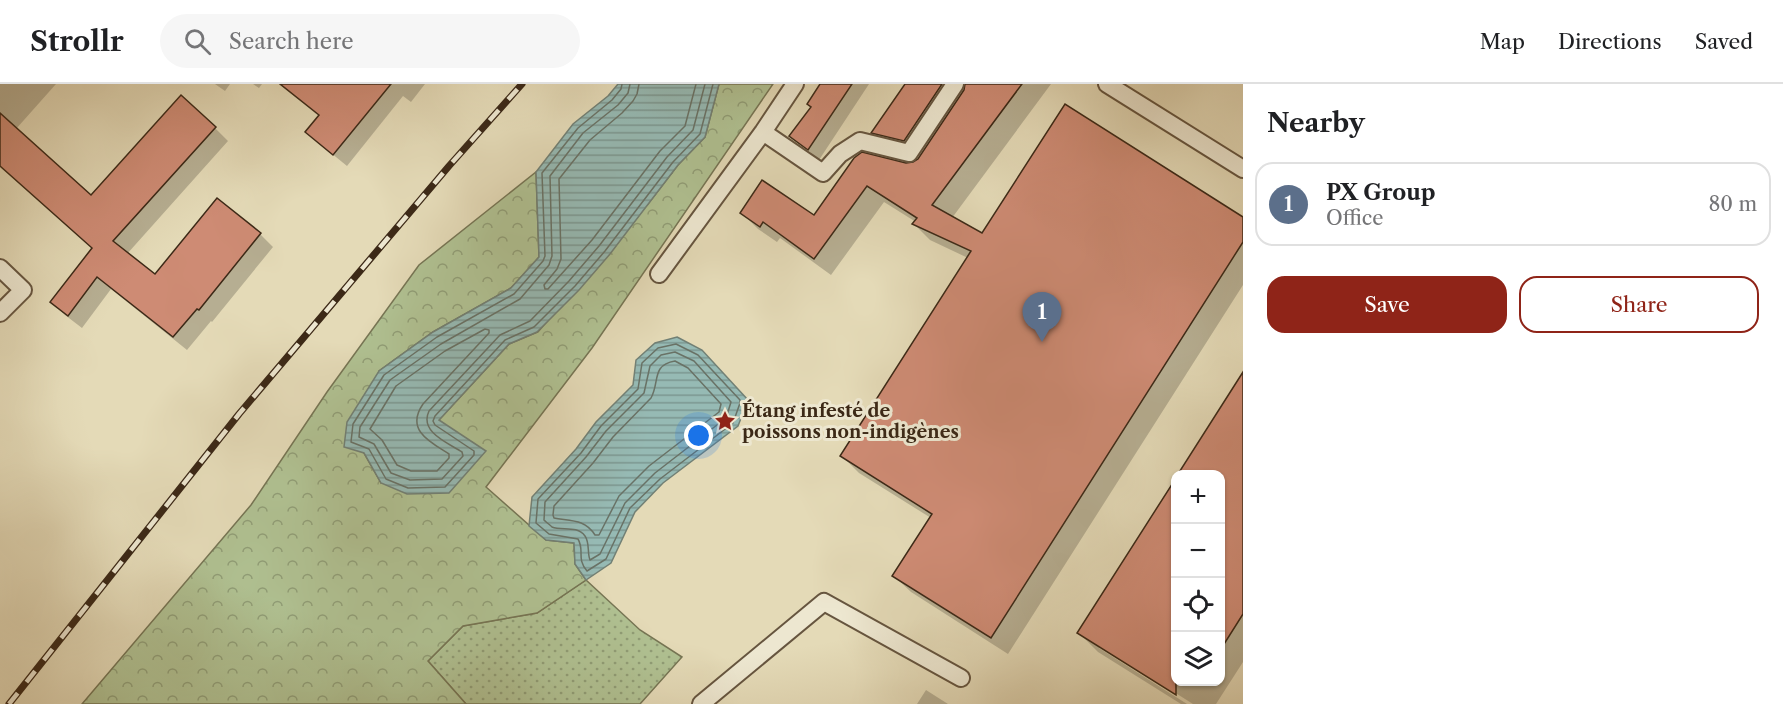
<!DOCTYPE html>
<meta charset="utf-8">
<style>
:root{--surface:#fff;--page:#f6f6f6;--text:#202124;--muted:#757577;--line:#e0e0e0;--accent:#8f2418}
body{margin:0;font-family:"Libre Caslon Text",serif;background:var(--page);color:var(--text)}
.controls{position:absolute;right:18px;bottom:18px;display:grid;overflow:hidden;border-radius:12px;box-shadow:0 2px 4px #0004}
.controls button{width:54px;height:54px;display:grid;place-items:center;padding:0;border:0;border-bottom:2px solid var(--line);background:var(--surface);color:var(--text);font:30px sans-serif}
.you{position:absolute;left:699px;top:352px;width:21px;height:21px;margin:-15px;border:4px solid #fff;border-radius:50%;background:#1a73e8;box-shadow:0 0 0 9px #1a73e833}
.badge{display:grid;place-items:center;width:39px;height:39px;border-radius:50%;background:var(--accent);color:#fff;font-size:20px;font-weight:700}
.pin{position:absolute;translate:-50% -50px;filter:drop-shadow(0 2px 3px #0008)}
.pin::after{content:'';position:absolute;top:32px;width:21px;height:18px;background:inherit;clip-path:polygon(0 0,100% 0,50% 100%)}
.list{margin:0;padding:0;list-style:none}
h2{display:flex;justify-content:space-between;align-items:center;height:78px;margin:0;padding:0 24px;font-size:26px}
h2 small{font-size:20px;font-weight:400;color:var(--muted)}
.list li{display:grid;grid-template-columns:39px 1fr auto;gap:18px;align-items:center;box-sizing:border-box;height:84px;margin:0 12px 12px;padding:0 12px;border:2px solid var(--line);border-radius:18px}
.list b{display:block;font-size:22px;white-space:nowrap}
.list p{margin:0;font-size:20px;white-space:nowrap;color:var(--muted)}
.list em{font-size:20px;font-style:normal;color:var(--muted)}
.actions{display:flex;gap:12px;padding:18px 24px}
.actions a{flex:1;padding:14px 0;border:2px solid var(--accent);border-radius:18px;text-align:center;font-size:21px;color:var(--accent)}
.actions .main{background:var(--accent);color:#fff}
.icon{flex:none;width:33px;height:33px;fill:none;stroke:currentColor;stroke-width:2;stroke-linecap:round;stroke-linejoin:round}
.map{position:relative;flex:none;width:1243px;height:620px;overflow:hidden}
header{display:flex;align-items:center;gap:36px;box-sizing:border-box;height:84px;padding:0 30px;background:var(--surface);border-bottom:2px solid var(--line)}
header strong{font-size:28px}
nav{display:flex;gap:33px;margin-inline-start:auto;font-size:21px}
.search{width:420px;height:54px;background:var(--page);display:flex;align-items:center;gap:15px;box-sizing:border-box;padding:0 21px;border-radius:33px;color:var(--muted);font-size:22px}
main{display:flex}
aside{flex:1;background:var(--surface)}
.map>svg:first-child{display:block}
.grass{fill:url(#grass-dots);stroke:#767554;stroke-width:1.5}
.forest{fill:url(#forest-crowns);stroke:#767554;stroke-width:1.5}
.water{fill:url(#water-rules);stroke:#728075;stroke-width:1.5}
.shadow{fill:#0003}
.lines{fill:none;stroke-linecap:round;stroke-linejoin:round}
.shore{stroke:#697266;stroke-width:1.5}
.building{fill:#ce8b74;stroke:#3c2917;stroke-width:1.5}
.service-casing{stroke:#66553f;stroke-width:20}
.service{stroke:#ede7d0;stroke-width:16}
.rail-casing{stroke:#3c2917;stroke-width:7}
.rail{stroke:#ede7d0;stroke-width:4.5;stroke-dasharray:14;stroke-linecap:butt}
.labels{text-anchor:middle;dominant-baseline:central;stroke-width:6;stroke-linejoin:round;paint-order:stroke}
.poi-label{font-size:18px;font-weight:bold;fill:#3c2917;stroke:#ede7d0;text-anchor:start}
</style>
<header>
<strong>Strollr</strong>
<div class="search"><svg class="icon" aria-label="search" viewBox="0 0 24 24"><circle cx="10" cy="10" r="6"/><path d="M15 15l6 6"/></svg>Search here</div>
<nav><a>Map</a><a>Directions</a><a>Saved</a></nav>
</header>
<main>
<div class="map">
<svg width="1243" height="620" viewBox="0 0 1243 620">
<defs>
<pattern id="grass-dots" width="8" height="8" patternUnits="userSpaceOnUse" patternTransform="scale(1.5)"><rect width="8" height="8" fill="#b0c192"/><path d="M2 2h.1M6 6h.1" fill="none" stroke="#909d76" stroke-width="1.8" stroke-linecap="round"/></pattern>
<pattern id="forest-crowns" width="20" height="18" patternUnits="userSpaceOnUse" patternTransform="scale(1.5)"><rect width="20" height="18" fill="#b0c192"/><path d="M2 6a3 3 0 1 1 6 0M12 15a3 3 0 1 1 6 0" fill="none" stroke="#909d76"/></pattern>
<pattern id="water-rules" width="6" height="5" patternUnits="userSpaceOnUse" patternTransform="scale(1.5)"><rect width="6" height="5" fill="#96bab4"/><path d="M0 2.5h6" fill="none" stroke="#7c9791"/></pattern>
</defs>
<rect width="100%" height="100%" fill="#e4dab7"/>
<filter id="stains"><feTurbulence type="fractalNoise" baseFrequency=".00333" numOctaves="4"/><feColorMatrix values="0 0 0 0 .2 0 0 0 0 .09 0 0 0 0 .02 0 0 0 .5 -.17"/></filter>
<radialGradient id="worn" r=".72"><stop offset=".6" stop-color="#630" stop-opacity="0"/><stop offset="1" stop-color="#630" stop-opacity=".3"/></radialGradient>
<path class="grass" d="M586,496l54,50 42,27 -42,47h-174l-38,-43 35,-35 74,-13z"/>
<path class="forest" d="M719,0h54l-181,264 -106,139 60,53 28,3 1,21 11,16 -49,33 -74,13 -35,35 38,43h-384l169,-199 76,-113 92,-127 117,-93 3,85 -28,31 -78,44 -54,39 -15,82 17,30 128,-139 29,-12 110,-128 30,-39 27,-28z"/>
<path class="water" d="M618,0h101l-14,53 -27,28 -68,89 -31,36 -42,42 -28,12 -70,76 47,31 -37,42 -42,1 -26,-11 -17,-30 -20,-6 3,-25 32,-51 54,-39 78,-44 28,-31 -3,-85 37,-48 35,-28z
M677,253l25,13 46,50 -10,26 -75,57 -28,29 -24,51 -25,17 -11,-16 -1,-21 -28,-3 -17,-14 3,-29 44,-48 20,-27 37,-37 3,-25 19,-17z"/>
<path class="shadow" d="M0,0h56l-40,45 76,68 123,-69 13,13 -101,113 28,22 105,-42 13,13 -61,75 -1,-1 -24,29 -76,-61 -29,39 -17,-13 -13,-13 41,-54 -93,-83z
M215,0h15l-5,7z
M253,0h9l-3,4z
M279,0h146l-14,18 -8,-6 -56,70 -27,-22 -13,-12 13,-15z
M822,0h47l-50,76 -28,-25 22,-27z
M907,0h144l-99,134 31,17 82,-129 178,113v66l-235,369 -97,-62 -17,-16 37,-58 -72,-45 -17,-17 126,-198 -38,-18 -16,-16 2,-2 -32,-20 -53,73 -51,-37 -3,4 -19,-13 -16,-16 72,4 41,-58 58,5 8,-7 -32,-8 -16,-16z
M1243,291v287l-27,42h-23l-94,-59v3l88,56h-6l-83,-52 -19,-19 97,49h44v-208h-40z
M926,606l22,14h-31z"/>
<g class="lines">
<path class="shore" d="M622,0l-1,5 -9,11 -34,28 -36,45 3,83 -2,5 -29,33 -77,43 -53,38 -31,49 -2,18 18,7 17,30 22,9 37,-1 29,-32v-4l-39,-26 -2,-4 2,-5 70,-76 29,-13 41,-41 30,-35 68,-89 27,-28 13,-50
M630,0l-2,9 -10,12 -35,28 -33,43 2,80 -3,9 -29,34 -79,45 -51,36 -30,47 -1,10 15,7 17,29 19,7 32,-1 21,-23 -1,-4c-14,-9 -43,-20 -33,-41l71,-76 30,-14 39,-40 30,-35 68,-89 26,-27 12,-46
M639,0l-2,10 -4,7 -11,12 -32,27 -31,39 2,80 -4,10 -13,16 1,4h3l44,-49 68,-89 25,-25 11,-42
M485,245l4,1v3l-66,71c-18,26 7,38 26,50v4l-12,13h-26l-14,-6 -15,-25 -12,-11 26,-43 49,-35z
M676,260l22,11 42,45v3l-7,20 -73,56 -30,29 -24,51 -19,12c-11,-13 -2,-20 -9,-32l-29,-5 -13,-11 2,-24 43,-46 20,-27 37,-37 4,-26 16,-15z
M675,268l19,9 37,41 -5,16 -71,55 -30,30 -25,51 -10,6c-3,-7 0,-17 -5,-24 -8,-11 -23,-5 -33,-9 -1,-1 -7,-6 -8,-7l1,-18 41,-45 20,-26 38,-38 6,-27 11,-11z
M675,277l13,7 33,36 -2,8 -70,54 -30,30 -20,39h-4c-10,-16 -24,-14 -41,-17l-1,-3 1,-9 39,-43 20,-26 38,-39c9,-16 0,-33 24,-37z"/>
</g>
<path class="building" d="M280,0h111l-58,71 -28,-23 14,-17z
M820,0h32l-44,66 -19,-14 22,-29 -4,-3z
M905,0h37l-38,57 -33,-8z
M965,0h57l-90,121 50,28 83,-129 178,113v25l-252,396 -99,-62 40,-62 -92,-58 131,-205 -59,-27 5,-6 -50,-32 -53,73 -51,-37 -3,5 -20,-14 22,-33 52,35 40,-57 8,-6 44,11 7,-1 5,-3 46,-69z
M181,11l35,32 -103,114 42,33 62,-76 44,35 -62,77 -2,-1 -24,28 -76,-60 -29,39 -18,-14 42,-54 -92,-82v-53l91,82z
M1243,288v242l-22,35v-175h-43z
M1176,394v217l-99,-62z"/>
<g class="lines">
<defs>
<path id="service" d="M1107,0l136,85
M763,48l60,41 17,-19 20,-13 49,12 46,-69
M0,184l23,22 -23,23
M659,190l104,-142 32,-48
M701,620l123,-102 137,76"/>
</defs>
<use href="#service" class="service-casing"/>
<use href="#service" class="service"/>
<defs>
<path id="rail" d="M9,620l230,-290 210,-248 73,-82"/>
</defs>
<use href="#rail" class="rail-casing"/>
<use href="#rail" class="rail"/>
</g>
<defs>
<symbol id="sight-bare" viewBox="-9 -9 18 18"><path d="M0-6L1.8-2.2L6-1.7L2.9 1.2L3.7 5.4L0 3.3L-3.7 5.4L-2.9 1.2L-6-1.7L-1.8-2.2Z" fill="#8f2418" stroke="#ede7d0" stroke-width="2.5" paint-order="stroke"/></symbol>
</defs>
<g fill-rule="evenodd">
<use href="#sight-bare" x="710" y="322" width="30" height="30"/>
</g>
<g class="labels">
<g class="poi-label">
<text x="742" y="327">Étang infesté de<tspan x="742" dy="21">poissons non-indigènes</tspan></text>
</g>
</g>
<rect width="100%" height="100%" filter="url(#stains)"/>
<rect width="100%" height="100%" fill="url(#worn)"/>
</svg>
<div class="controls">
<button>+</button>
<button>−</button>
<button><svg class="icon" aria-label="locate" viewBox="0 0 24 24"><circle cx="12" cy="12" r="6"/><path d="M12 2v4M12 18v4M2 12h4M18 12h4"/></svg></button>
<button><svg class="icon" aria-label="layers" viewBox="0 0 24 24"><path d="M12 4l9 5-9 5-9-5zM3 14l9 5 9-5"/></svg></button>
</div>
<div class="you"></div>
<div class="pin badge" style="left:1042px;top:258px;background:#5c6f8a">1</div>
</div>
<aside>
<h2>Nearby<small></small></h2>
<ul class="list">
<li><span class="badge" style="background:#5c6f8a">1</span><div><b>PX Group</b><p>Office</p></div><em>80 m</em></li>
</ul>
<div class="actions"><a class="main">Save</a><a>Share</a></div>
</aside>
</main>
